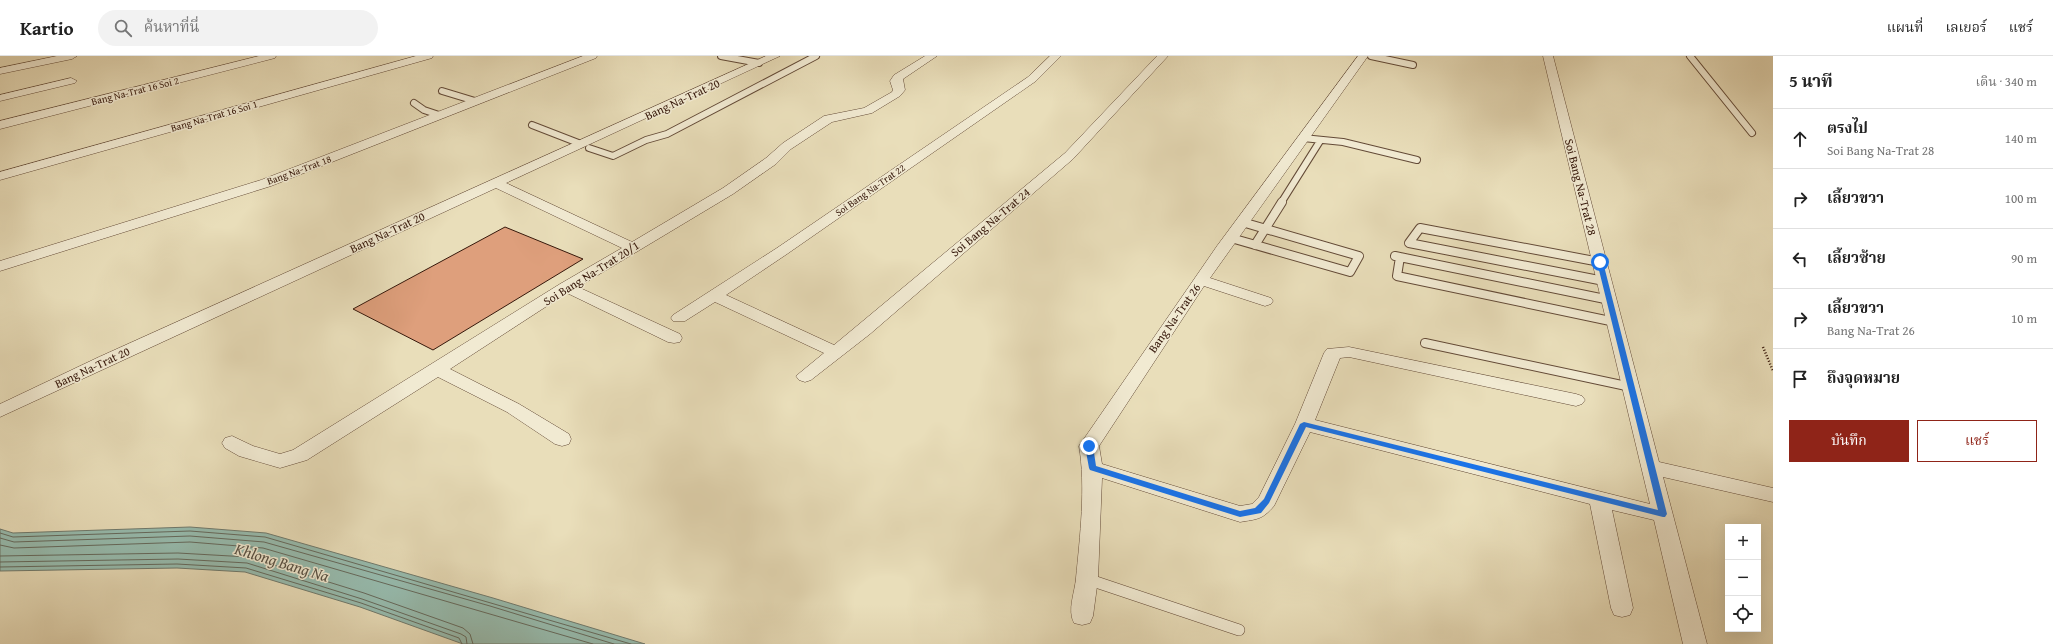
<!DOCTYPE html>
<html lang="th">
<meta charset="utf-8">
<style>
:root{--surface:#fff;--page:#f2f2f2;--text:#222;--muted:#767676;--line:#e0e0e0;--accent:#8f2418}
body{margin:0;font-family:"Gentium Book Plus","Noto Serif Thai",serif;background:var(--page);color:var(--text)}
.controls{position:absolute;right:12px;bottom:12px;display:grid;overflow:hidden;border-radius:0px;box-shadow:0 4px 16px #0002}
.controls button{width:36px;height:36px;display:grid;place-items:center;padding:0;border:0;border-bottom:1px solid var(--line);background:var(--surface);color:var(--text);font:20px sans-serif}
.stop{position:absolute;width:12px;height:12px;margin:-9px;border:3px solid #1a73e8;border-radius:50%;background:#fff}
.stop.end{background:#1a73e8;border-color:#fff;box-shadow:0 1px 4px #0008}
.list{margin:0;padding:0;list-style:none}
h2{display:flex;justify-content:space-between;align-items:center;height:52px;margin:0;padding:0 16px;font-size:17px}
h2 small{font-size:13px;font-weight:400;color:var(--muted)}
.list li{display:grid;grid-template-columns:26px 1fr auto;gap:12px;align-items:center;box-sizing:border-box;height:60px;padding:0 16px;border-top:1px solid var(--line)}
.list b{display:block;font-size:15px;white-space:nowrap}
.list p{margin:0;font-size:13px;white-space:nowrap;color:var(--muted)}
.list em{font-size:13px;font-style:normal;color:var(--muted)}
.actions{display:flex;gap:8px;padding:12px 16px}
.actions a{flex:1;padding:9px 0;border:1px solid var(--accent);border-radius:0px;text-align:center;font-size:14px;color:var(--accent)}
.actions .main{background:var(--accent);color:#fff}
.icon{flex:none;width:22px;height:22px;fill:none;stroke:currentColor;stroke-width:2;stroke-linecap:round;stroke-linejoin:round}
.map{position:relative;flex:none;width:1773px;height:588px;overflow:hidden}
header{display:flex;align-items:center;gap:24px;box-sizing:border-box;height:56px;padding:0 20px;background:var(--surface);border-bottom:1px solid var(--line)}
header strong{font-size:19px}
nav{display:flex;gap:22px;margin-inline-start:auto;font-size:14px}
.search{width:280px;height:36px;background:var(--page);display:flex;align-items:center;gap:10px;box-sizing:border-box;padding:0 14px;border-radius:22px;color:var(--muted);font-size:15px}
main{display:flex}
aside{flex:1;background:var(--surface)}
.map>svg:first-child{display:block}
.water{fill:#97bcaf;stroke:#707a6d}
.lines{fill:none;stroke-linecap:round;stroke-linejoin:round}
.shore{stroke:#666a5d;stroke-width:1}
.building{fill:#de9f7c;stroke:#36180b}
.service-far2-casing{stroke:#634a37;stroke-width:8}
.service-far1-casing{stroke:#634a37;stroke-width:10}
.service-casing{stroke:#634a37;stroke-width:12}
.minor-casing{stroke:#634a37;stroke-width:1}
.path{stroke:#36180b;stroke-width:2.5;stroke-dasharray:1 2;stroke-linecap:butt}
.service-far2{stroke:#f1ead2;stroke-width:6}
.service-far1{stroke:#f1ead2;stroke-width:8}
.service{stroke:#f1ead2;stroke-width:11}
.minor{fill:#f1ead2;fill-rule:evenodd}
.route{fill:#1a73e8}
.labels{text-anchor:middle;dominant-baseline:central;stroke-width:3;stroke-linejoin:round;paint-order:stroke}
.far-street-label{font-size:10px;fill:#36180b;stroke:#f1ead2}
.street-label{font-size:12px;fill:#36180b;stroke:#f1ead2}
.near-water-label{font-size:16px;font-style:italic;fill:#585144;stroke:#f1ead2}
</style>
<header>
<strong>Kartio</strong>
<div class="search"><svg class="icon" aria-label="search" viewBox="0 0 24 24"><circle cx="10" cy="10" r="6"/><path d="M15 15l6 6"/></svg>ค้นหาที่นี่</div>
<nav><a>แผนที่</a><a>เลเยอร์</a><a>แชร์</a></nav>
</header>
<main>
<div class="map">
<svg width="1773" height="588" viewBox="0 0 1773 588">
<rect width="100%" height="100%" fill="#e9deba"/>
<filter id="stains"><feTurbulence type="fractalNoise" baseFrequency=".005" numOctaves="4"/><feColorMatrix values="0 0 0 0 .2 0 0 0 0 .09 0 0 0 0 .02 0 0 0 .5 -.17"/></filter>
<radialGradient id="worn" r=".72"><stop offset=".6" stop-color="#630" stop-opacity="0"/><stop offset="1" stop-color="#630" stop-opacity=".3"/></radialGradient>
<path class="water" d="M190,471l76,6 227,65 152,46h-182l-103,-37 -115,-35 -68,-4 -177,3v-42l13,4z"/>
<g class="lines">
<path class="shore" d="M0,477l13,4 177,-6 75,6 366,107
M0,482l14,4 176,-6 74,6 226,64 124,38
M0,489l14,3 176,-6 73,6 330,96
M0,500l178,-3 70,4 116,36 99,35 7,6 3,10
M0,506l178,-3 69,4 115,36 99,35 5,3 1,7
M0,511l177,-3 69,4 115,35 98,35 3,6"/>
</g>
<path class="building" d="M505,171l78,32 -150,91 -80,-41z"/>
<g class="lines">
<defs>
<path id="service-far2" d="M721,0l38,7
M1371,0l42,9
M1690,0l62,77
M442,35l33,10
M414,47l10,7 15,5
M532,69l49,19
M1303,82l40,4 74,18
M589,92l24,8 33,-16 21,-6 149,-78
M1281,147l39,-62"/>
<path id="service-far1" d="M1231,182l119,34 9,-16 -117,-34
M1255,189l27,-43
M1395,200l215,44
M1400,201l-3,19 218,46
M1600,206l-180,-34 -11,15 195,38
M1425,287l206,44"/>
<path id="service" d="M1087,523l152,51"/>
<path id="minor" d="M57,0h20l-5,3 -72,15v-6z
M259,0h17l-1,2 -275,71v-8z
M416,0h17l-1,2 -432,122v-8z
M583,0h14l-1,2 -325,128 -271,85v-10l261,-81z
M766,0h14l-274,127 126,59 91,-54 43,-30 17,-15 41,-27 40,-8 28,-16 1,-2 -3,-9 4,-6 31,-19h12l-34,23 2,11 -5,6 -28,17 -40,9 -41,27 -15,15 -43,30 -155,93 102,47 2,4 -2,4 -6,1 -6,-1 -101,-49 -117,76 69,35 50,30 2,5 -2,5 -7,2 -7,-2 -48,-32 -69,-35 -131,83 -27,8 -41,-12 -14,-8 -3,-5 3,-5 7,-2 21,10 27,8 13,-4 267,-166 62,-36 -126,-60 -496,229v-13l99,-47z
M1050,0h11l-25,25 -249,173 -61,41 108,50 231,-192 92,-97h11l-95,103 -203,175 -59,46 -6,2 -6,-2 -3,-4 28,-23 -109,-51 -30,19h-12l-2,-3 2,-3 104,-67 251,-171z
M1358,0h10l-158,222 61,20 2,3 -2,3 -6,2 -61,-20 -105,160 3,18 138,42 12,-2 7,-7 36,-73 29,-71 3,-4 22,-2 227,47 6,2 3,4 -3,4 -6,2 -227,-49 -9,1 -25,62 335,84 -107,-448h10l106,406 114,26v14l-110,-25 44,167h-24l-29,-124 -42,-10 21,98 -3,7 -8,2 -8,-2 -3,-7 -21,-104 -280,-72 -36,74c-12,14 -17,13 -34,16l-138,-44 -4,101 -5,37 -3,7 -8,2 -8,-2c-7,-13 1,-31 2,-45 4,-41 10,-92 3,-132l138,-200z
M71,22l6,3 -2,2 -75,18v-6z"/>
</defs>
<use href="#service-far2" class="service-far2-casing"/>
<use href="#service-far1" class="service-far1-casing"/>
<use href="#service" class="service-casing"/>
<use href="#minor" class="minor-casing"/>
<path class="path" d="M1763,291l10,24"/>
<use href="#service-far2" class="service-far2"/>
<use href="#service-far1" class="service-far1"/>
<use href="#service" class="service"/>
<use href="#minor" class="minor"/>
</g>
<path class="route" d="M1600,204l3,2 64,252 -2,3h-2l-357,-90 -37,76 -8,10 -21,4 -150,-47 -1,-2 -4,-22 4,-2 4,2 3,20 144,45 15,-3 9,-9 36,-75 4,-2 354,88 -61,-248z"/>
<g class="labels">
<g class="far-street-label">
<text transform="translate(135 35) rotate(-14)">Bang Na-Trat 16 Soi 2</text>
<text transform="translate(214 60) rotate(-16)">Bang Na-Trat 16 Soi 1</text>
<text transform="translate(299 114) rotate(-20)">Bang Na-Trat 18</text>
<text transform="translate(870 134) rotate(-35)">Soi Bang Na-Trat 22</text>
</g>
<g class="street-label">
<text transform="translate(682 43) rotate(-25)">Bang Na-Trat 20</text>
<text transform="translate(1581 131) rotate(76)">Soi Bang Na-Trat 28</text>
<text transform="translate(990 166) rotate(-40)">Soi Bang Na-Trat 24</text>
<text transform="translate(387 176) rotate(-25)">Bang Na-Trat 20</text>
<text transform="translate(591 217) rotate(-32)">Soi Bang Na-Trat 20/1</text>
<text transform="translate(1174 262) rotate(-55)">Bang Na-Trat 26</text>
<text transform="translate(92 311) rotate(-25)">Bang Na-Trat 20</text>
</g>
<g class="near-water-label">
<text transform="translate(282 506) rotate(17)">Khlong Bang Na</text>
</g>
</g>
<rect width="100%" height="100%" filter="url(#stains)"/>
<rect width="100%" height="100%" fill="url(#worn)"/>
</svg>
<div class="controls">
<button>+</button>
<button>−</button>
<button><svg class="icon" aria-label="locate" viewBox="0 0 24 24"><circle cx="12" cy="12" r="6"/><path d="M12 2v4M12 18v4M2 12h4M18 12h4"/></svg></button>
</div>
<div class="stop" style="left:1600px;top:206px"></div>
<div class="stop end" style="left:1089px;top:390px"></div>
</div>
<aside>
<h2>5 นาที<small>เดิน · 340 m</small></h2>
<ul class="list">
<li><svg class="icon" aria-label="ahead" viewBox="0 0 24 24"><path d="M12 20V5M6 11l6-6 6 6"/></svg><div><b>ตรงไป</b><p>Soi Bang Na-Trat 28</p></div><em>140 m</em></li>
<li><svg class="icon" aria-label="right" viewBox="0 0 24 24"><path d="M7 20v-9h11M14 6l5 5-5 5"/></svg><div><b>เลี้ยวขวา</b></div><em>100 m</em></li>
<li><svg class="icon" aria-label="left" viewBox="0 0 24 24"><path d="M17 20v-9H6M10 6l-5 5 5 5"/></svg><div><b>เลี้ยวซ้าย</b></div><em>90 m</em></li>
<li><svg class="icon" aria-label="right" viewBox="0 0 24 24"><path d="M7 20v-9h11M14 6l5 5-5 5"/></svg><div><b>เลี้ยวขวา</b><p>Bang Na-Trat 26</p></div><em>10 m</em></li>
<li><svg class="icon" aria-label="arrive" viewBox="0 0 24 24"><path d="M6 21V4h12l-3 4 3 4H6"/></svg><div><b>ถึงจุดหมาย</b></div></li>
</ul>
<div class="actions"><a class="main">บันทึก</a><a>แชร์</a></div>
</aside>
</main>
